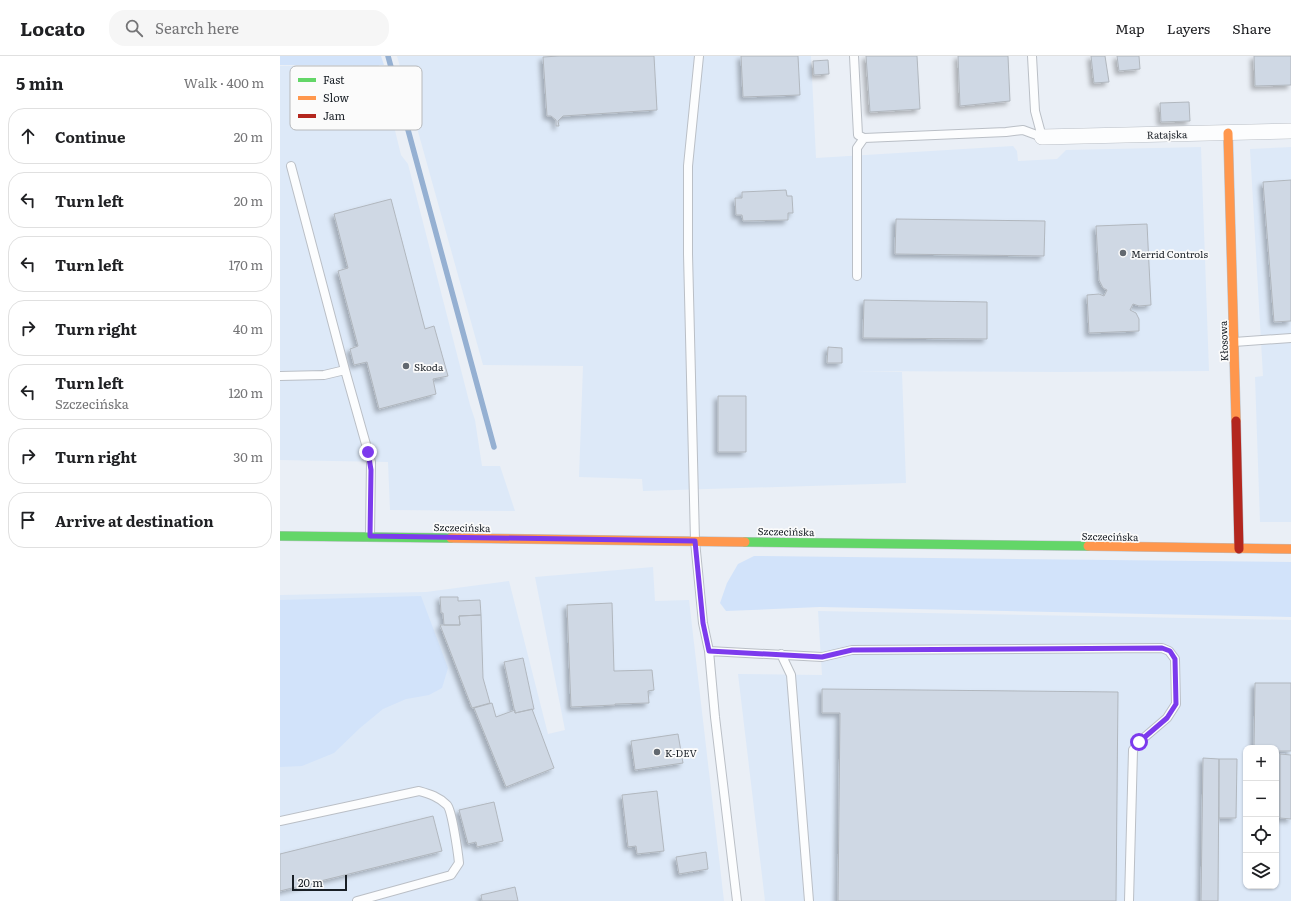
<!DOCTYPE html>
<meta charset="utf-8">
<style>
:root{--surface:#fff;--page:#f6f6f6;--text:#202124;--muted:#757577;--line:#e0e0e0}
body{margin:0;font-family:Literata,serif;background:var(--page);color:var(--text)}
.controls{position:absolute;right:12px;bottom:12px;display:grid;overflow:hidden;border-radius:8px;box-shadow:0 1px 3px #0004}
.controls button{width:36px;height:36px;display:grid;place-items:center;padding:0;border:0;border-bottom:1px solid var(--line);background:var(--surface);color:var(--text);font:20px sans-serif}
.scale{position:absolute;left:12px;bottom:10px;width:55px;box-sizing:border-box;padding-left:4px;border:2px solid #191f26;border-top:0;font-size:11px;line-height:14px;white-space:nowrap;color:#191f26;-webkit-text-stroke:3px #fbfbfb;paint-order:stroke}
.stop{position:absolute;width:12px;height:12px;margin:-9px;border:3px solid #7c3aed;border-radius:50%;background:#fff}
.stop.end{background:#7c3aed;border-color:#fff;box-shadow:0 1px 4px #0008}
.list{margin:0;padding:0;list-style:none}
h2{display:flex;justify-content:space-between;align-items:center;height:52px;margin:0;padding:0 16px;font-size:17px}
h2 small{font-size:13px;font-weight:400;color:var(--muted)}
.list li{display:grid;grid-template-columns:26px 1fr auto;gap:12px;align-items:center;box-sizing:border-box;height:56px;margin:0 8px 8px;padding:0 8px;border:1px solid var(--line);border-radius:16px}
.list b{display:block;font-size:15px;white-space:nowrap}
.list p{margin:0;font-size:13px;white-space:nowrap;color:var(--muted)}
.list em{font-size:13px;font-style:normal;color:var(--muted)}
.icon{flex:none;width:22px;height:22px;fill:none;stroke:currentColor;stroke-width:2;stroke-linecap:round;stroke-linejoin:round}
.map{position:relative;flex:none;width:1011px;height:845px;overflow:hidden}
header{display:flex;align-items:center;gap:24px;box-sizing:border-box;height:56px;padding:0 20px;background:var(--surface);border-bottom:1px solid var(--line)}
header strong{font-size:19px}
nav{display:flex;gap:22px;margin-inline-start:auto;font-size:14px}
.search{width:280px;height:36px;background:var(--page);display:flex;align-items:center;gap:10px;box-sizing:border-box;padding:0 14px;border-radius:16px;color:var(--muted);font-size:15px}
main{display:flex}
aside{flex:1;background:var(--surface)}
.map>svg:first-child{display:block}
.built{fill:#dde9f8;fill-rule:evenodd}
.green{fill:#d2e3fa}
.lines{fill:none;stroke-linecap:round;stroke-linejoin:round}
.stream{stroke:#95b0d2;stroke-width:5.5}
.building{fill:#cfd8e4;stroke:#b1b7be;filter:url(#shadow)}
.lane-casing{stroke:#babfc6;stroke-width:10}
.street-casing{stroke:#babfc6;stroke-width:16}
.fast-casing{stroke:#babfc6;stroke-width:10}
.slow-casing{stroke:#babfc6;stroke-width:10}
.jam-casing{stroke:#babfc6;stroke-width:10}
.lane{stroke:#fcfdfe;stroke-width:8}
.street{stroke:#fcfdfe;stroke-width:15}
.fast{stroke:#63d668;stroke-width:9}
.slow{stroke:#ff974d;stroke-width:9}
.jam{stroke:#b3261e;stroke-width:9}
.route{stroke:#7c3aed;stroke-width:5}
.poi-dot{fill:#62686f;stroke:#fbfbfb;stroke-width:1.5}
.labels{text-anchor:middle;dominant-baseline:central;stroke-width:3.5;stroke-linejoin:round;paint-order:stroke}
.street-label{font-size:10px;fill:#191f26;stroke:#fbfbfb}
.poi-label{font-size:10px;fill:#191f26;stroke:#fbfbfb;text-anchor:start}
.key{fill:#fbfbfb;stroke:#b7b9bb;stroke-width:1}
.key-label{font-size:11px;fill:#191f26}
</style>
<header>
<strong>Locato</strong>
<div class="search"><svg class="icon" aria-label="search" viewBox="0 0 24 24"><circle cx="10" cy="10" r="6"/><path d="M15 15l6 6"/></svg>Search here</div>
<nav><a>Map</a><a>Layers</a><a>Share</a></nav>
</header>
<main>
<aside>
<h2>5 min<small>Walk · 400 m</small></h2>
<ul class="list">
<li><svg class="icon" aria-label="ahead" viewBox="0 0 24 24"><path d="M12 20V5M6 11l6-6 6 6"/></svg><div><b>Continue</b></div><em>20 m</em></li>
<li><svg class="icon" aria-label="left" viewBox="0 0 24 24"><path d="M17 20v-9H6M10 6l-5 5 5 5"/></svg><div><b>Turn left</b></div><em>20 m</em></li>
<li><svg class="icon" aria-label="left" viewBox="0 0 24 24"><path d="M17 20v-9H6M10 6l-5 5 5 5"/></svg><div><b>Turn left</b></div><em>170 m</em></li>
<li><svg class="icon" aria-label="right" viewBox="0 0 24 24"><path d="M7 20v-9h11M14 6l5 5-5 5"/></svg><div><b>Turn right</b></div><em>40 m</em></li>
<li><svg class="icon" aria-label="left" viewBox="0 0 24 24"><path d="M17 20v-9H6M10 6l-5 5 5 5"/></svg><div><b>Turn left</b><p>Szczecińska</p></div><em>120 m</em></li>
<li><svg class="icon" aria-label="right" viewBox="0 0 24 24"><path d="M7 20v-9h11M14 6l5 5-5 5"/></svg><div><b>Turn right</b></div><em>30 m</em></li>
<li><svg class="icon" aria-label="arrive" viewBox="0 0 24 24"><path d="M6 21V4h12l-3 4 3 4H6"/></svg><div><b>Arrive at destination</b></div></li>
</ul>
</aside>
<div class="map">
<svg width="1011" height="845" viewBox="0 0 1011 845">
<defs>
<filter id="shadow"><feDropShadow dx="-3.5" dy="3.5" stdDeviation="2" flood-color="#0004"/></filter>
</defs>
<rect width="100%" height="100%" fill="#eaeff6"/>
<path class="built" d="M117,0h414l5,102 197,-12 4,5 1,10 39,-2 9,-9 135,-3 8,224 -150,1 -206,-1 49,1 4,111 -263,8 -1,-12 -63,-2 4,-111 -100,-1z
M99,9l22,90 7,9 62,241 5,15 7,46h18l15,45 -125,-1 -2,-48 -108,-2v-394z
M1011,91v375h-31l-5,-145 8,-1 -13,-227z
M373,511l2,34 34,-1 35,301h-444v-306l146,-3 83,-11 39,153 17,-4 -30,-153z
M538,555l473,9v281h-526l-27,-227 84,1zM966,692h30v138h-30z"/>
<path class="green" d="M0,0h101l3,9h-104z
M474,500l537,6v55l-471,-10 -94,4 -6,-8 7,-20 11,-19z
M141,540l27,72 -6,20 -13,7 -23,4 -23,10 -23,19 -26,25 -32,13 -22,1v-167z"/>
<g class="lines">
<path class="stream" d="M108,0l106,391"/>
</g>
<path class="building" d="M279,0h95l3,54 -94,6 -5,5 1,5h-3v-6l-5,-4h-4l-4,-59z
M461,0h57l2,39 -57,2z
M586,0h51l3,53 -50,3z
M678,0h50l2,45 -50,5z
M811,0h14l4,26 -15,1z
M837,0h22l1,13 -21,2z
M974,0h37v29l-36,1z
M548,4l1,14 -15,1 -1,-14z
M909,46l1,19 -29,1 -1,-19z
M1011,124v141l-17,1 -11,-140z
M506,134l1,6h5l1,17h-5v7l-45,1 -1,-6h-6l-1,-17h7v-6z
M111,143l34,130 9,-3 14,50 -15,3 3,15 -57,15 -12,-47 -13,3 -4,-16 8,-3 -20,-75 10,-3 -14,-54z
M616,163l149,2 -1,35 -149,-2z
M867,168l4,81 -12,1 -6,-2 -3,6 6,3 3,6v12l-50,2 -2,-38 12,-1 5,2 3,-6 -4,-2 -4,-8 -3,-54z
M584,244l123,2v37l-124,-1z
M548,291l14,1v15h-15z
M438,340h28v56h-28z
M160,541h18v4l22,-1 1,15 -22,1 1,9h-16l-1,-12h-2z
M332,547l2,68 38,-1 2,20 -6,1 1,12 -34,1v1l-44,2 -4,-102z
M201,559l2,63 7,25 -18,5 -32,-83h20l-1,-9z
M243,602l11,51 -19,4 -11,-51z
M975,627h36v68h-15v-3h-22z
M542,633l296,3 -2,209h-278l2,-188h-18z
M212,647l4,14 19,-7v3l17,-4 22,59 -48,19 -32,-79z
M398,678l5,29 -48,7 -4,-29z
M1000,698l11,1v64l-11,-1z
M923,702l16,1 -1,142h-17z
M939,703h18l-1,59h-17z
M377,735l7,60 -27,3 -1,-8 -8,1 -6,-52z
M214,746l9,39 -26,6 -1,-5 -8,2 -9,-34z
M153,760l9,35 -162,40v-37z
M426,796l2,17 -29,5 -3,-17z
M235,831l3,14h-36l-1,-6z"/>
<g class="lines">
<defs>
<path id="lane" d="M419,0l-11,110v88l7,287 8,82 6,28 6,66 22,184
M574,0l4,79 6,3 142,-6 17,-2 19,7
M752,0l3,55 7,26
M11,110l54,204
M577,220v-128l7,-10
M954,286l57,-4
M0,320l44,-1 21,-5 26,92 -1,74
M429,595l113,6 30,-7 310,-2 7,3 6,8 1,45 -9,14 -28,24 -6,8 -4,151
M501,598l10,21 18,226
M0,765l139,-30c11,3 20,6 28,14 5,5 11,48 12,58l-8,12 -94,26"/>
<path id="street" d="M762,81l249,-6"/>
<path id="fast" d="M0,480l171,2
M465,486l343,4"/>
<path id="slow" d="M948,77l8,288
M171,482l294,4
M808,490l203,3"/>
<path id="jam" d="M956,365l3,128"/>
</defs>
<use href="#lane" class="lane-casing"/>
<use href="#street" class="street-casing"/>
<use href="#fast" class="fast-casing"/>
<use href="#slow" class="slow-casing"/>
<use href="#jam" class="jam-casing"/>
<use href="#lane" class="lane"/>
<use href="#street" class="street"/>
<use href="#fast" class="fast"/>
<use href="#slow" class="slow"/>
<use href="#jam" class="jam"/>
</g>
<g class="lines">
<path class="route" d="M88,396l3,18 -1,66 325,5 8,82 6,28 113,6 30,-7 310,-2 8,3 5,8 1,45 -9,14 -28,24"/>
</g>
<g class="poi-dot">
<circle cx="843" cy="197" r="4"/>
<circle cx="126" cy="310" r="4"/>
<circle cx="377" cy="696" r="4"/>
</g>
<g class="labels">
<g class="street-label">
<text transform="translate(887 78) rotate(-1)">Ratajska</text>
<text transform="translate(943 285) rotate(-92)">Kłosowa</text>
<text transform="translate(182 471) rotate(1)">Szczecińska</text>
<text transform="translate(506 475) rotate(1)">Szczecińska</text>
<text transform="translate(830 480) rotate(1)">Szczecińska</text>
</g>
<g class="poi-label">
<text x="851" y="197">Merrid Controls</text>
<text x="134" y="310">Skoda</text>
<text x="385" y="696">K-DEV</text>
</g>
</g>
<rect x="10" y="10" width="132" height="64" rx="6" class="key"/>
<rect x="18" y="22" width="18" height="4" fill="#63d668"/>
<rect x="18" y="40" width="18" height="4" fill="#ff974d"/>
<rect x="18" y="58" width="18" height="4" fill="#b3261e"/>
<g class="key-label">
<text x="43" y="28">Fast</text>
<text x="43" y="46">Slow</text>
<text x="43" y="64">Jam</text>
</g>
</svg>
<div class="controls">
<button>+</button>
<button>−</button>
<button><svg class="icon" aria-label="locate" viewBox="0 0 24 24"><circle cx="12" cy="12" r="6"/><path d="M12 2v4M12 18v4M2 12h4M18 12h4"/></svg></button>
<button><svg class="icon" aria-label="layers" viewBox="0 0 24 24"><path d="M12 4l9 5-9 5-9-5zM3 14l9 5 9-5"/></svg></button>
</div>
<div class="scale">20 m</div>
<div class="stop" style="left:859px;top:686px"></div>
<div class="stop end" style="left:88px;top:396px"></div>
</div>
</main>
